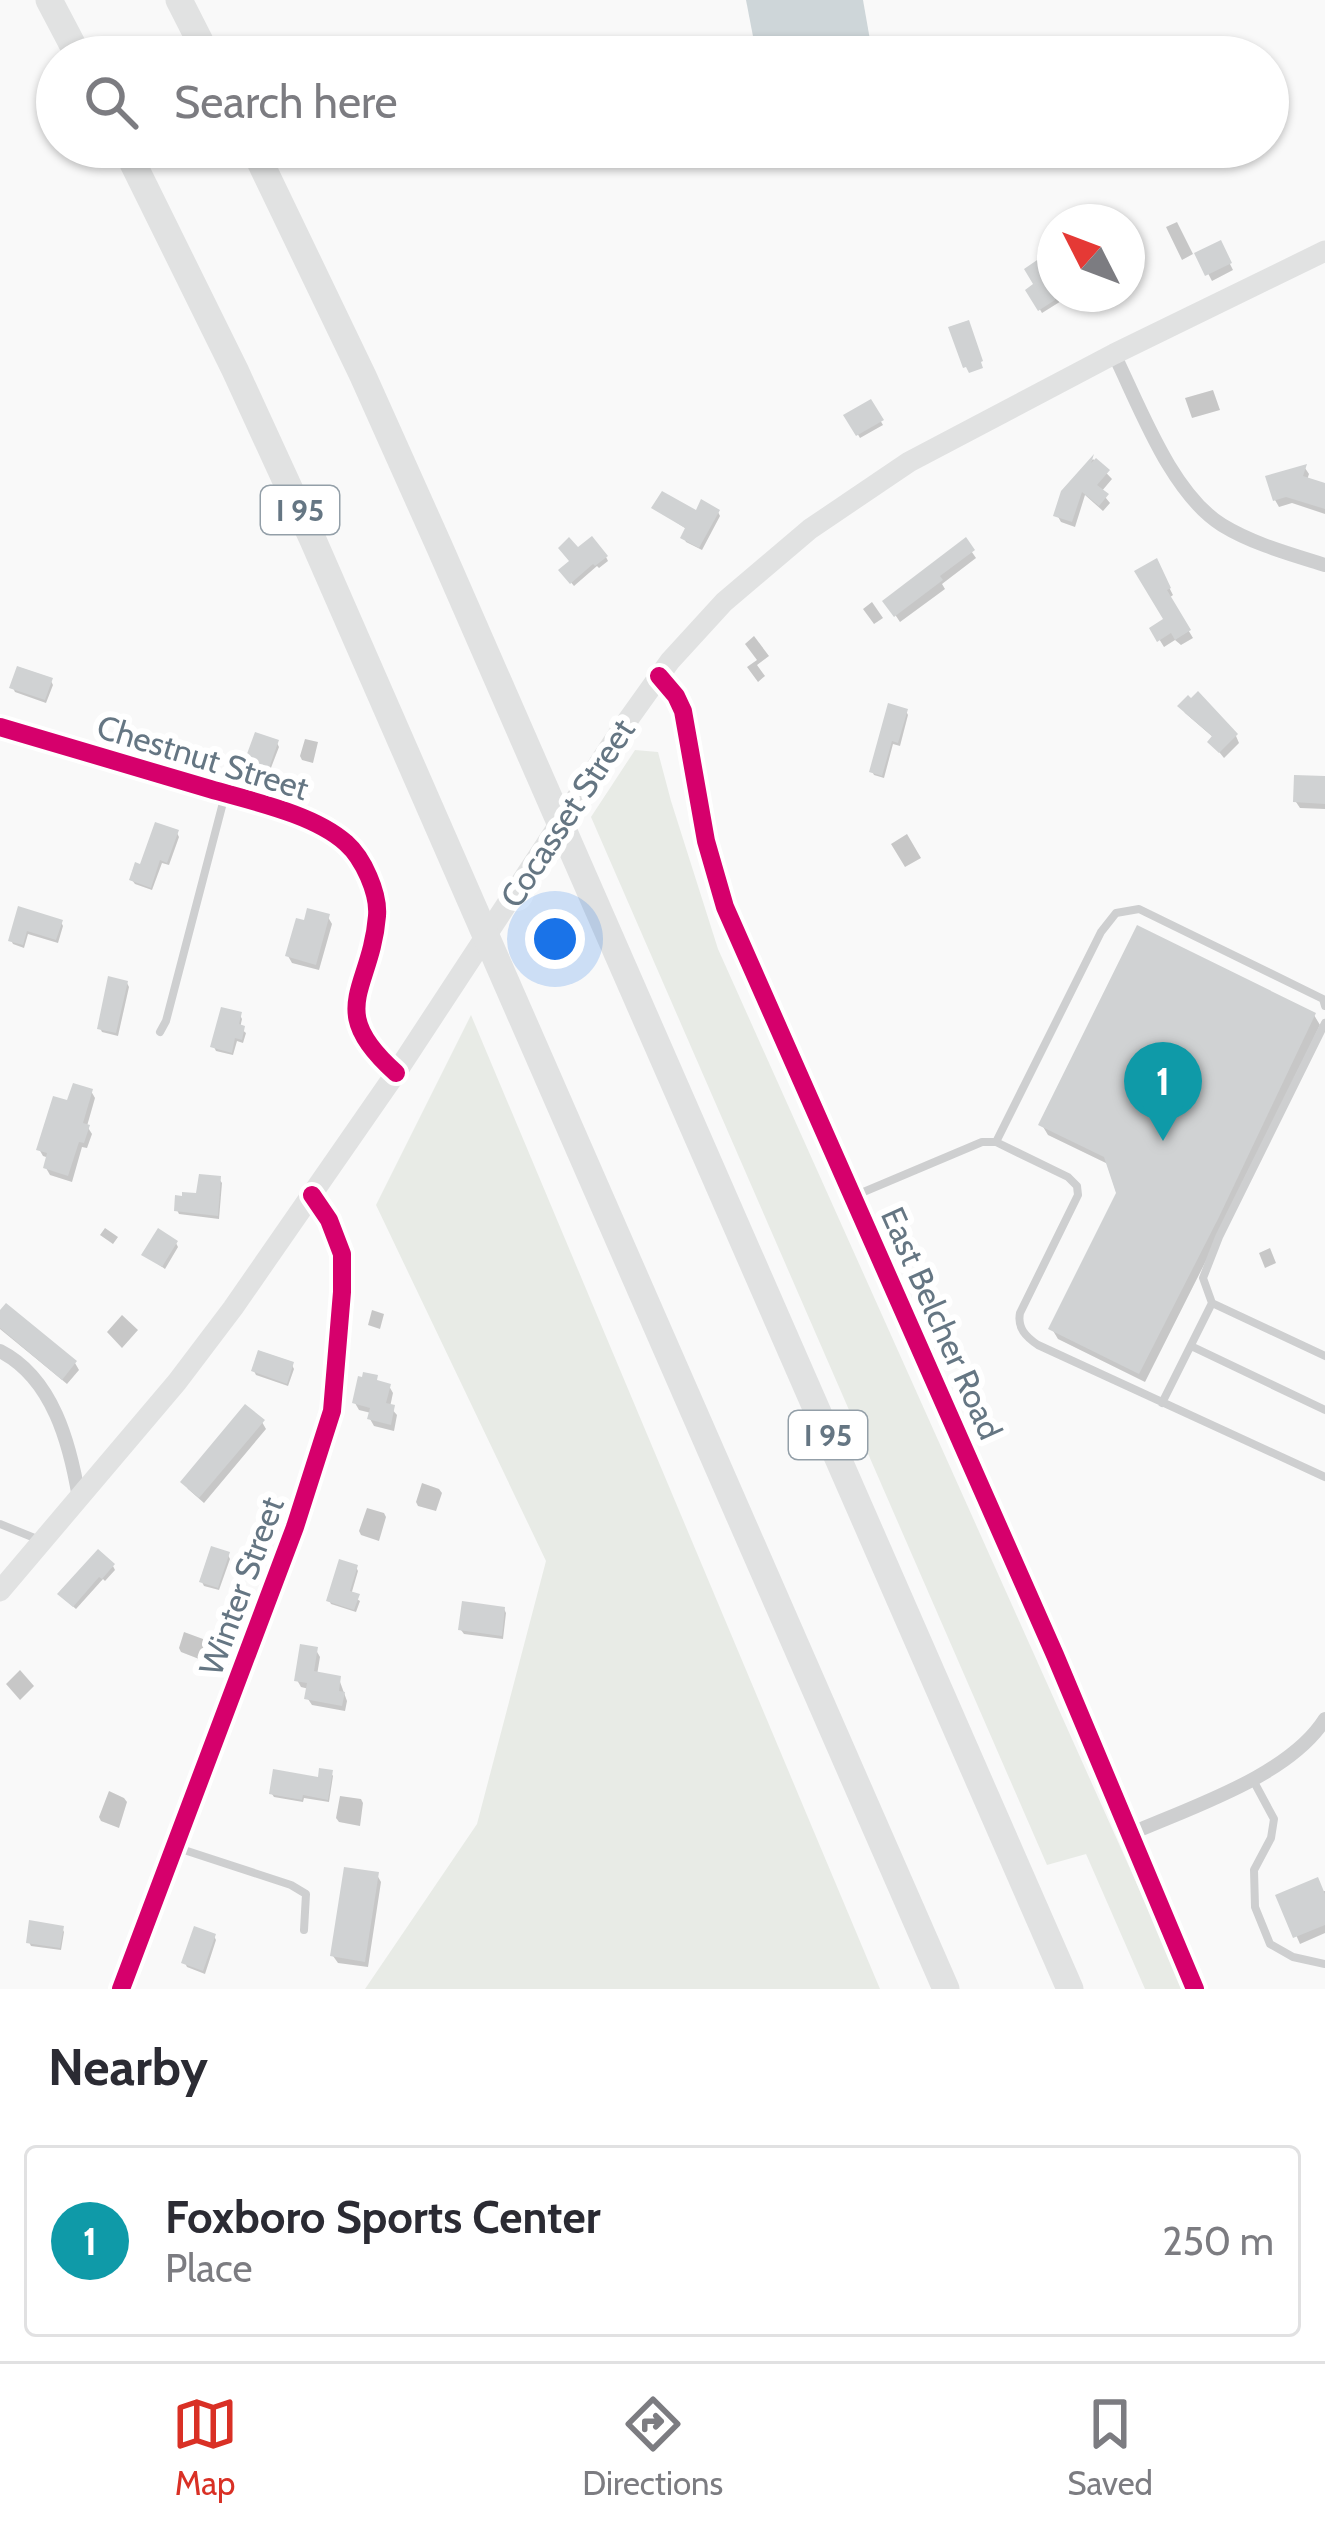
<!DOCTYPE html>
<style>
:root{--surface:#fff;--page:#f7f7f7;--text:#2b2b33;--muted:#7c7c81;--line:#e1e1e2;--accent:#d93025}
body{margin:0;font-family:Cabin,sans-serif;background:var(--page);color:var(--text)}
.compass{position:absolute;left:1037px;top:204px;width:108px;height:108px;border-radius:50%;background:var(--surface);box-shadow:0 3px 9px #0004;rotate:312deg}
.you{position:absolute;left:555px;top:939px;width:42px;height:42px;margin:-30px;border:9px solid #fff;border-radius:50%;background:#1a73e8;box-shadow:0 0 0 18px #1a73e833}
.badge{display:grid;place-items:center;width:78px;height:78px;border-radius:50%;background:var(--accent);color:#fff;font-size:39px;font-weight:700}
.pin{position:absolute;translate:-50% -99px;filter:drop-shadow(0 3px 6px #0008)}
.pin::after{content:'';position:absolute;top:63px;width:42px;height:36px;background:inherit;clip-path:polygon(0 0,100% 0,50% 100%)}
.list{margin:0;padding:0;list-style:none}
h2{display:flex;justify-content:space-between;align-items:center;height:156px;margin:0;padding:0 48px;font-size:51px}
h2 small{font-size:39px;font-weight:400;color:var(--muted)}
.list li{display:grid;grid-template-columns:78px 1fr auto;gap:36px;align-items:center;box-sizing:border-box;height:192px;margin:0 24px 24px;padding:0 24px;border:3px solid var(--line);border-radius:12px}
.list b{display:block;font-size:45px;white-space:nowrap}
.list p{margin:0;font-size:39px;white-space:nowrap;color:var(--muted)}
.list em{font-size:39px;font-style:normal;color:var(--muted)}
.icon{flex:none;width:66px;height:66px;fill:none;stroke:currentColor;stroke-width:2;stroke-linecap:round;stroke-linejoin:round}
.map{position:relative;flex:none;width:1325px;height:1989px;overflow:hidden}
.search{position:absolute;background:var(--surface);box-shadow:0 3px 9px #0004;left:36px;right:36px;top:36px;height:132px;display:flex;align-items:center;gap:30px;box-sizing:border-box;padding:0 42px;border-radius:66px;color:var(--muted);font-size:45px}
.sheet{height:372px;background:var(--surface)}
nav{display:flex;justify-content:space-around;align-items:center;box-sizing:border-box;height:168px;border-top:3px solid var(--line);background:var(--surface);font-size:33px;color:var(--muted)}
nav a{display:grid;justify-items:center;gap:6px}
nav .on{color:var(--accent)}
.map>svg:first-child{display:block}
.green{fill:#e8ebe6}
.water{fill:#ced6d9}
.shadow{fill:#0003}
.building{fill:#d0d2d3}
.lines{fill:none;stroke-linecap:round;stroke-linejoin:round}
.lane{stroke:#cecfd0;stroke-width:8}
.street{stroke:#cecfd0;stroke-width:14}
.secondary{stroke:#e1e2e2;stroke-width:21}
.highway{stroke:#e1e2e2;stroke-width:27}
.cycleway-casing{stroke:#fff;stroke-width:26}
.cycleway{stroke:#d6006c;stroke-width:18}
.labels{text-anchor:middle;dominant-baseline:central;stroke-width:12;stroke-linejoin:round;paint-order:stroke}
.shield{fill:#fff;stroke:#939fa8;stroke-width:3}
.shield-label{font-size:30px;font-weight:bold;fill:#657683}
.street-label{font-size:33px;fill:#657683;stroke:#fff}
</style>
<div class="map">
<svg width="1325" height="1989" viewBox="0 0 1325 1989">
<rect width="100%" height="100%" fill="#f9f9f9"/>
<path class="green" d="M635,750l23,2 13,49 47,148 466,1040h-39l-59,-135 -39,11 -456,-1048z
M471,1015l409,974h-515l112,-165 69,-263 -170,-356z"/>
<path class="water" d="M746,0h117l10,57h-116z"/>
<path class="shadow" d="M1177,222l16,32 -11,6 -16,-33z
M1220,244l13,26 -21,11 -14,-27z
M1055,280v14h9l2,4 -24,15 -13,-22z
M1213,390l7,20 -28,8 -7,-20z
M870,403l13,22 -23,13 -13,-22z
M1093,459l19,20 -11,13 9,11 -7,8 -18,-16 -10,32 -14,-5 -4,-7 7,-22z
M1305,468l4,6 -2,6 18,6v28l-33,-11 -13,4 -4,-7z
M655,508l42,6 21,-2 2,4 -18,34 -16,-8 -2,-4 4,-8z
M965,542l11,16 -34,26 3,5 -45,33 -14,-21z
M578,552l28,5 2,4 -9,7 -2,-2 -23,20 -10,-12z
M1156,562l17,33 -4,3 24,40 -12,7 -6,-5 -11,7 -11,-18 14,-8z
M872,602l11,16 -9,6 -11,-15z
M754,636l15,20 -12,9 8,11 -7,6 -11,-15 10,-7 -12,-16z
M51,681l2,4 -7,18 -31,-11 -2,-4z
M1181,706l55,30 3,7 -15,15 -13,-16 3,-4 -29,-25z
M906,711l2,4 -8,31 -7,-2 -9,34 -10,-3 -2,-4z
M305,739l13,3 -5,21 -11,-3 -2,-4z
M277,743l2,4 -10,26 -20,-7 -2,-4z
M1325,781v28l-25,-1 -4,-6z
M177,833l2,4 -10,28 -7,-2 -10,27 -17,-6 -3,-4 10,-12z
M907,834l14,24 -16,9 -14,-23z
M20,910l41,12 2,4 -5,17 -30,-9 -4,14 -11,-4 -2,-4z
M328,917l4,7 -13,46 -27,-7 -4,-7z
M127,983l2,4 -11,49 -16,-4 -2,-4z
M240,1015l2,4 -2,9 6,5 -3,10 -6,-2 -4,14 -17,-4 -2,-4z
M1314,1015l6,10 -97,202 -78,155 -87,-43 -6,-10 67,-136 -9,-28 -62,-30 -6,-10z
M91,1091l4,7 -8,28 5,8 -5,14 -5,-1 -10,35 -22,-7 -4,-7 3,-10 -6,-2 -4,-7 30,-45z
M219,1179l3,4 -3,36 -40,-5 -2,-4z
M105,1228l13,9 -5,7 -13,-9z
M176,1243l2,4 -13,22 -20,-14z
M1270,1248l6,15 -11,5 -6,-15z
M372,1310l12,4 -4,15 -12,-4z
M0,1315l75,48 4,7 -12,14 -67,-55z
M122,1315l16,15 -16,18 -15,-16z
M292,1365l2,4 -6,17 -32,-11 -2,-4z
M379,1384l10,2 4,7 -3,14 7,8 -3,16 -20,-5 -4,-7 1,-6 -12,-3 -4,-7z
M262,1422l4,7 -62,74 -16,-14 -4,-7z
M422,1483l17,6 3,4 -6,18 -18,-5 -2,-4z
M367,1508l17,5 2,4 -7,24 -18,-6 -2,-4z
M228,1555l2,4 -11,31 -15,-4 -2,-4z
M113,1566l2,4 -10,11 -2,-2 -27,30 -13,-11z
M356,1567l2,4 -7,24 9,6 -4,11 -25,-8 -2,-4z
M504,1609l2,4 -3,26 -39,-5 -3,-4z
M184,1632l19,7 2,4 -6,16 -18,-7 -2,-4z
M316,1650l4,7 -3,18 22,4 8,22 -2,10 -33,-6 -4,-6 1,-10 -8,-2 -4,-7z
M20,1670l14,16 -14,14 -14,-16z
M331,1773l2,3 -4,26 -25,-4 -1,4 -29,-5 -2,-3 48,-13z
M109,1791l15,7 3,4 -8,26 -18,-7 -2,-4z
M340,1796l21,3 2,4 -3,23 -21,-4 -3,-4z
M377,1875l4,7 -13,85 -30,-4 -5,-7z
M1325,1891v42l-25,11 -21,-48z
M62,1928l2,4 -3,18 -30,-4 -2,-4z
M214,1936l2,4 -11,34 -18,-7 -2,-4z"/>
<path class="building" d="M1221,240l11,23 -27,13 -11,-23z
M1043,256l12,19v25l-17,11 -13,-21 8,-6 -9,-15z
M969,320l14,41 -2,1 2,6 -14,5 -3,-6 -3,1 -15,-41z
M871,399l13,21 -28,16 -13,-21z
M1094,454l-3,9 5,-5 14,12 -13,15 12,9 -10,12 -17,-14 -10,30 -19,-6 8,-25z
M1307,464l-4,12 22,7v26l-39,-12 -13,4 -8,-25z
M662,491l34,19 5,-11 19,11 -21,38 -19,-10 5,-10 -34,-20z
M592,536l16,20 -13,10 -2,-2 -23,20 -12,-14 11,-9 -11,-13 11,-11 9,10z
M966,537l9,13 -35,26 3,4 -49,37 -12,-16z
M1157,558l14,30 -4,2 24,40 -16,10 -4,-7 -14,9 -8,-14 14,-9 -29,-48z
M17,666l36,12 -8,22 -36,-12z
M1198,691l40,43 -19,19 -12,-11 5,-6 -35,-30 11,-11 3,3z
M888,703l20,6 -10,34 -6,-2 -10,35 -13,-4z
M255,732l24,8 -11,31 -24,-9z
M1294,775l31,1v28l-32,-2z
M155,822l24,8 -12,33 -7,-3 -9,28 -22,-8 6,-18 5,2z
M18,906l45,14 -7,20 -29,-9 -4,14 -15,-4z
M307,908l23,6 -14,51 -31,-9 11,-38 8,2z
M1137,925l179,88 -97,204 -80,157 -91,-45 68,-136 -12,-36 -66,-32z
M108,976l20,5 -12,52 -19,-4z
M221,1007l21,5 -3,12 6,2 -3,14 -7,-2 -3,15 -22,-6z
M73,1083l20,6 -10,34 7,2 -6,18 -5,-1 -11,34 -25,-8 4,-15 -11,-3 17,-54 14,4z
M199,1174l22,2 -3,40 -44,-5 1,-16 7,1v-4l14,1z
M158,1228l20,13 -16,26 -21,-12z
M6,1303l71,58 -15,19 -62,-52v-18z
M258,1350l36,12 -7,22 -36,-13z
M363,1372l15,3 -1,5 14,4 -5,19 9,2 -4,20 -24,-6 3,-11 -18,-5 6,-27 4,1z
M245,1404l20,16 -66,78 -19,-16z
M211,1546l19,6 -12,36 -19,-6z
M98,1549l17,15 -13,15 -3,-2 -26,30 -16,-13z
M339,1559l19,6 -8,26 10,3 -6,16 -28,-9z
M462,1601l43,6 -3,29 -44,-6z
M300,1644l18,3 -4,24 27,5 -2,15 6,1 -3,14 -38,-7 3,-16 -13,-2z
M319,1768l14,2 -5,30 -25,-5 -1,5 -33,-6 4,-25 45,8z
M344,1867l35,5 -14,90 -35,-6z
M1318,1877l7,17v31l-32,13 -18,-43z
M29,1920l35,6 -4,22 -34,-5z
M194,1926l22,8 -13,37 -22,-8z"/>
<g class="lines">
<path class="lane" d="M160,1032l6,-11 59,-226
M996,1142l105,-210 15,-19 23,-4 184,90 2,7
M854,1196l128,-54h14l72,35 9,9 1,9 -58,118c-3,15 6,24 18,32l287,132
M1212,1303l-9,-25 16,-41 106,-214
M1191,1346l134,64
M1162,1403l50,-100 113,53
M0,1524l42,17
M1253,1780l21,39 -3,19 -17,32 1,37 15,37 23,13 32,7
M178,1848l113,37 15,9 -2,36"/>
<path class="street" d="M1114,354c26,53 57,139 108,171 31,19 68,29 103,40
M659,676l17,20 7,15 23,130 19,66 330,748 140,334
M0,1351c53,27 70,93 79,147
M1130,1834c61,-27 159,-58 195,-115"/>
<path class="secondary" d="M0,727c70,20 140,41 210,62 41,12 104,25 136,54 17,15 33,50 31,73 -6,75 -53,93 19,157
M0,1591l177,-209 56,-74 163,-235 229,-349 45,-63 54,-59 86,-73 99,-67 205,-108 211,-103
M121,1989l174,-462 37,-116 10,-119v-38l-13,-34 -17,-25"/>
<path class="highway" d="M49,0l30,57
M179,0l29,57
M125,147l110,223 78,170 633,1449
M253,147l110,229 77,172 630,1441"/>
<defs>
<path id="cycleway" d="M659,676l17,20 7,15 23,130 19,66 330,748 140,334
M0,727c70,20 140,41 210,62 41,12 104,25 136,54 17,15 33,50 31,73 -6,75 -53,93 19,157
M121,1989l174,-462 37,-116 10,-119v-38l-13,-34 -17,-25"/>
</defs>
<use href="#cycleway" class="cycleway-casing"/>
<use href="#cycleway" class="cycleway"/>
</g>
<g class="labels">
<g class="shield">
<rect x="261" y="486" width="78" height="48" rx="9"/>
<rect x="789" y="1411" width="78" height="48" rx="9"/>
</g>
<g class="shield-label">
<text x="300" y="510">I 95</text>
<text x="828" y="1435">I 95</text>
</g>
<g class="street-label">
<text transform="translate(203 757) rotate(17)">Chestnut Street</text>
<text transform="translate(567 813) rotate(-57)">Cocasset Street</text>
<text transform="translate(942 1323) rotate(66)">East Belcher Road</text>
<text transform="translate(241 1586) rotate(-70)">Winter Street</text>
</g>
</g>
</svg>
<svg class="compass" viewBox="-18 -18 36 36"><path d="M0-13l5 13h-10z" fill="#e53935"/><path d="M0 13l5-13h-10z" fill="#7c7c81"/></svg>
<div class="you"></div>
<div class="pin badge" style="left:1163px;top:1141px;background:#0f9aa8">1</div>
<div class="search"><svg class="icon" aria-label="search" viewBox="0 0 24 24"><circle cx="10" cy="10" r="6"/><path d="M15 15l6 6"/></svg>Search here</div>
</div>
<section class="sheet">
<h2>Nearby<small></small></h2>
<ul class="list">
<li><span class="badge" style="background:#0f9aa8">1</span><div><b>Foxboro Sports Center</b><p>Place</p></div><em>250 m</em></li>
</ul>
</section>
<nav>
<a class="on"><svg class="icon" aria-label="map" viewBox="0 0 24 24"><path d="M3 6l6-2 6 2 6-2v14l-6 2-6-2-6 2zM9 4v14M15 6v14"/></svg>Map</a>
<a><svg class="icon" aria-label="directions" viewBox="0 0 24 24"><path d="M12 3l9 9-9 9-9-9zM9 14v-3h6M13 9l2 2-2 2"/></svg>Directions</a>
<a><svg class="icon" aria-label="saved" viewBox="0 0 24 24"><path d="M7 4h10v16l-5-4-5 4z"/></svg>Saved</a>
</nav>
